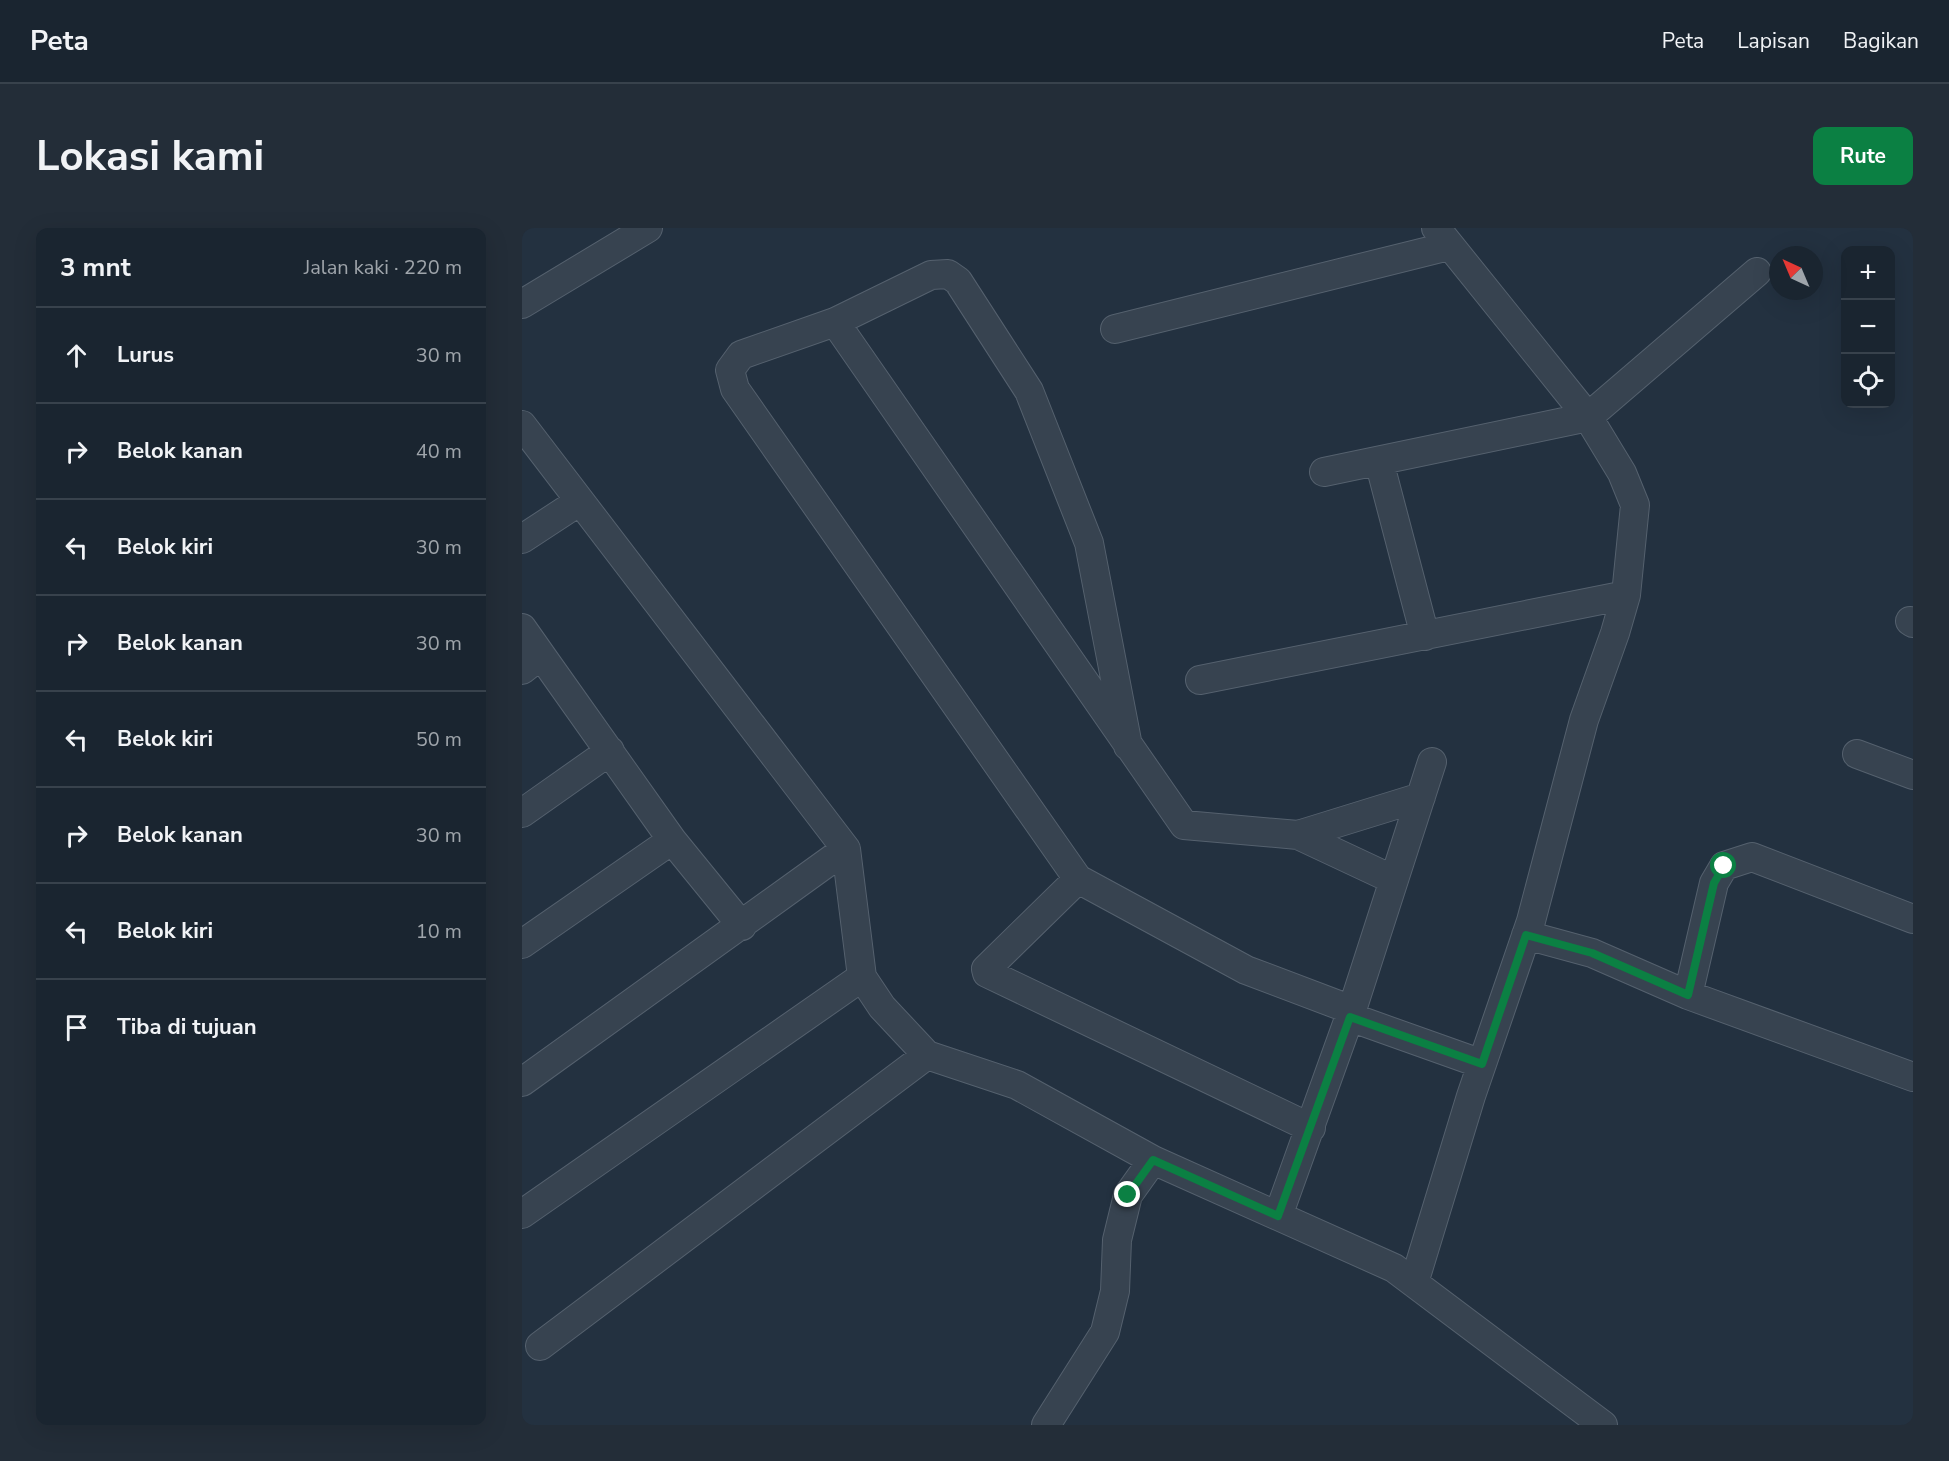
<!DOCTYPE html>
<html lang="id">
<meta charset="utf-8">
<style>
:root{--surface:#1a2530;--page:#232d38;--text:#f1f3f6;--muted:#9fa5ab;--line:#38424c;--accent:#0b8043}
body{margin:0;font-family:"Nunito Sans",sans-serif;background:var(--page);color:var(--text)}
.controls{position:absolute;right:18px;top:18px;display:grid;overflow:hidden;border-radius:12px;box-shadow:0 6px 24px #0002}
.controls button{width:54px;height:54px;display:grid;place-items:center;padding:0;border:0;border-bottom:2px solid var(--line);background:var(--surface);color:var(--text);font:30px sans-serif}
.compass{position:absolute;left:1247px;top:18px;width:54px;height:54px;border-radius:50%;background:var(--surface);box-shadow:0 6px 24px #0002;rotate:316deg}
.stop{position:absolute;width:18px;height:18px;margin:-14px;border:4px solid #0b8043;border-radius:50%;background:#fff}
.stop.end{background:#0b8043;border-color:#fff;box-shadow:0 2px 6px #0008}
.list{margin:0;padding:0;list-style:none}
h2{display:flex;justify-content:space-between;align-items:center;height:78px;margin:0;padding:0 24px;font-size:26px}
h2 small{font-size:20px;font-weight:400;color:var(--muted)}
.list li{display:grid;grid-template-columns:39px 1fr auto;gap:18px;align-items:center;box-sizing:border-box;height:96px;padding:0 24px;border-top:2px solid var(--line)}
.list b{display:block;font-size:22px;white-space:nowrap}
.list em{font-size:20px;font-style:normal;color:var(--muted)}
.icon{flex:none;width:33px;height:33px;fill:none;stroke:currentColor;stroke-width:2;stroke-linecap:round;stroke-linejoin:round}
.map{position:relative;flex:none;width:1391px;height:1197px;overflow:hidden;border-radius:12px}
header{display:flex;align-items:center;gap:36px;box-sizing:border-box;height:84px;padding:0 30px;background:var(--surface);border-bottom:2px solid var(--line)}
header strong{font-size:28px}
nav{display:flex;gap:33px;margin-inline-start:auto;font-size:21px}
.intro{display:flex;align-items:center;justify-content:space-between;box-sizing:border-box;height:144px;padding:0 36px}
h1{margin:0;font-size:42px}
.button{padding:15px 27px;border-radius:12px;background:var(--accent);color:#fff;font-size:21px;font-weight:700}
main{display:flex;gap:36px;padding:0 36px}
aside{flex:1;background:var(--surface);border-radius:12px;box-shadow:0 6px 24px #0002}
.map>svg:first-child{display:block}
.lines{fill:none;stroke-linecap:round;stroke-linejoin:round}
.street-casing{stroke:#55616e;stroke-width:30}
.street{stroke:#374350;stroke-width:28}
.route{stroke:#0b8043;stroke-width:8}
</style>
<header>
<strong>Peta</strong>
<nav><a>Peta</a><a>Lapisan</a><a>Bagikan</a></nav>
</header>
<div class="intro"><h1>Lokasi kami</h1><a class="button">Rute</a></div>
<main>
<aside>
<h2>3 mnt<small>Jalan kaki · 220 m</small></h2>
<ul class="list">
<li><svg class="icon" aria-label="ahead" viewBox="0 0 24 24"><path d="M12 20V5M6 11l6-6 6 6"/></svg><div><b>Lurus</b></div><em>30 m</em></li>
<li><svg class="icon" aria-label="right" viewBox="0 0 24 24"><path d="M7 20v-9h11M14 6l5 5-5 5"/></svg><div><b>Belok kanan</b></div><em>40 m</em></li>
<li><svg class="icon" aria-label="left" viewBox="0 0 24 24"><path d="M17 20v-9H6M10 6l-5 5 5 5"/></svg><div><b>Belok kiri</b></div><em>30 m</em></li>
<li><svg class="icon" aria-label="right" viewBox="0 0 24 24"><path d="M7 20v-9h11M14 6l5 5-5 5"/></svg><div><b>Belok kanan</b></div><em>30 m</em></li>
<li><svg class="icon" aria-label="left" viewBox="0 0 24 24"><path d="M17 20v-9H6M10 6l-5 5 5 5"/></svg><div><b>Belok kiri</b></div><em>50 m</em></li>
<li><svg class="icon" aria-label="right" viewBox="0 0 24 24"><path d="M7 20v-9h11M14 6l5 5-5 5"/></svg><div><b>Belok kanan</b></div><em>30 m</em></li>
<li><svg class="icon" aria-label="left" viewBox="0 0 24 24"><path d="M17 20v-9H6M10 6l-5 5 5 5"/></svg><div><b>Belok kiri</b></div><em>10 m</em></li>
<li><svg class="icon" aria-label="arrive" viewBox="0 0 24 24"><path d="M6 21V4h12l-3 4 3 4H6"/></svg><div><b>Tiba di tujuan</b></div></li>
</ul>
</aside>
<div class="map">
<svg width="1391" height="1197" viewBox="0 0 1391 1197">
<rect width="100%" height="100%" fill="#233140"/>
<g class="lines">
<defs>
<path id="street" d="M0,76l126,-76
M313,94l349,503 114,10 96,45
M593,101l334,-83
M0,197l324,424 16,128 20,30 45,48 90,30 136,75 241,108 209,157
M857,233l46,175
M802,244l264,-55 169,-145
M0,311l58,-38
M1388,393l3,2
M0,400l19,27
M0,442l19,-15 131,185 70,86
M678,452l426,-85
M606,518l-39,-203 -60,-152 -71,-110 -10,-7 -17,1 -96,47 -94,33 -11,15 5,19 343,490 -92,90 1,4 324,155
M1335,526l56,21
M0,585l88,-62
M776,607l123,-38
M556,651l168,91 106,40
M1004,707l66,18 96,42 225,82
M0,716l150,-104
M1166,767l26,-112 10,-17 28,-9 161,62
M828,789l132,47
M0,854l324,-233
M0,986l340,-237
M756,988l74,-206 80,-248
M892,1055l57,-187 60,-175 53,-201 31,-87 11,-38 9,-90 -13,-32 -34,-56 -152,-189
M18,1118l387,-291
M524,1197l59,-93 10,-41 2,-51 11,-45 25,-35"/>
</defs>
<use href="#street" class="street-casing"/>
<use href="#street" class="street"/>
</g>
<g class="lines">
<path class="route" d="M606,967l25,-35 125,56 72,-199 132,47 44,-129 66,18 96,42 26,-112 10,-17"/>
</g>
</svg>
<div class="controls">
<button>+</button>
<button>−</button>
<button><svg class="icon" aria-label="locate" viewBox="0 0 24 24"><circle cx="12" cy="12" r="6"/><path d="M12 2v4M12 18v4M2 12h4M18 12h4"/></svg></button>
</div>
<svg class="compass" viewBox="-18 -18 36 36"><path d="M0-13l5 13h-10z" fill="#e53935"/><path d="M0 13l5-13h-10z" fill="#9fa5ab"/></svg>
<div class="stop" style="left:1202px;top:638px"></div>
<div class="stop end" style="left:606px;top:967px"></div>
</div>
</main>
